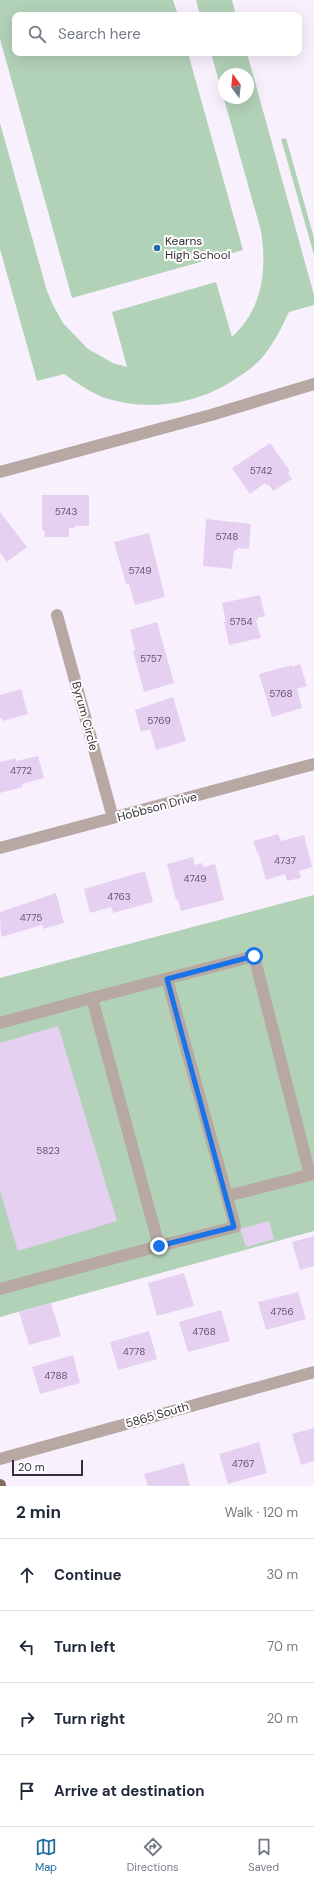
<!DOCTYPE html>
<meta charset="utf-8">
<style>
:root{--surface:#fff;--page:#f6f6f7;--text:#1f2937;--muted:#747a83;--line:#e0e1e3;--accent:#1f6d9f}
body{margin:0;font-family:"DM Sans",sans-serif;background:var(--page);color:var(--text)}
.compass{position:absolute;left:218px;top:68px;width:36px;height:36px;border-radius:50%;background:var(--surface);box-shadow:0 4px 16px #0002;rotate:345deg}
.scale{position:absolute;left:12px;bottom:10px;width:71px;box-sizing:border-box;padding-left:4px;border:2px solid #362f3a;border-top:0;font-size:11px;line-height:14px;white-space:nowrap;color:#362f3a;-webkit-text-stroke:3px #fff;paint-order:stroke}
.stop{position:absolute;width:12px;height:12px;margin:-9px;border:3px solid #1a73e8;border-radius:50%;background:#fff}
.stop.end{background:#1a73e8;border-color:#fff;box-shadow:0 1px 4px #0008}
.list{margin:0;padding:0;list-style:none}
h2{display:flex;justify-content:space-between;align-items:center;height:52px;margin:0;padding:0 16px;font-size:17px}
h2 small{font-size:13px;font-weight:400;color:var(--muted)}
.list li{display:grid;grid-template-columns:26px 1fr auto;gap:12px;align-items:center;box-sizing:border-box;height:72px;padding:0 16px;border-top:1px solid var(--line)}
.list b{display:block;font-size:15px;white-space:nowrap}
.list em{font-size:13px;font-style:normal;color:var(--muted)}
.icon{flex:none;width:22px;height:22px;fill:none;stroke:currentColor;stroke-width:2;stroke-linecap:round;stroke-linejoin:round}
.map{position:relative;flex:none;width:314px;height:1486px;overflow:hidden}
.search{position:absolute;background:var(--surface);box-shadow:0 4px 16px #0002;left:12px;right:12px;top:12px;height:44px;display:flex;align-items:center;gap:10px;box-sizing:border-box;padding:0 14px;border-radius:8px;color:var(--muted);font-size:15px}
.sheet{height:340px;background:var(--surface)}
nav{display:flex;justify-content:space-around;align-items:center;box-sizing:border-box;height:56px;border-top:1px solid var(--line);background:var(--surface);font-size:11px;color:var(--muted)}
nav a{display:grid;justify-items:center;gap:2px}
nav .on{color:var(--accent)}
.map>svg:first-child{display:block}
.green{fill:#b2d2b8;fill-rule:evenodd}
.building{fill:#e5d0f2}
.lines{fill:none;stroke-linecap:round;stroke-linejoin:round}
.minor{stroke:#b7a8a3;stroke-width:12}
.major{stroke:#836960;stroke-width:12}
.route{stroke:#1a73e8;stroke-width:5}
.poi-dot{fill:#1f6d9f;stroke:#fff;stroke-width:1.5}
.labels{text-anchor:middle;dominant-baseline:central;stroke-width:4;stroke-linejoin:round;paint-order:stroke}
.number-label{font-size:10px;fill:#625768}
.poi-label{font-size:12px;fill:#362f3a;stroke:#fff;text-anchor:start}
.street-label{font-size:12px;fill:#362f3a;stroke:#fff}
</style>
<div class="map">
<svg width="314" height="1486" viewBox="0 0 314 1486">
<rect width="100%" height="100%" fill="#f8f1fd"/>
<path class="green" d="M0,0h173l5,15h-163v38h173l55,197 -171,48 -72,-259z
M196,0h36l4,15h-36z
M211,53h36l67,242v10l-25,7c-7,15 -14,29 -24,42 -10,13 -23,21 -36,29 -38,23 -86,29 -129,13 -13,-6 -25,-14 -36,-22l-27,7 -37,-132v-126l47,168 6,14 10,18 25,26 25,14 14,4 -15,-55 104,-30 16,55c31,-29 35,-66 29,-106zM224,74h24v24h-24z
M286,138l28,100v17l-33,-116z
M314,895v336l-314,86v-339z"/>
<path class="building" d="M270,443l20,28 -2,2 4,6 -19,12 -5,-7 -1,2 -2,-3 -15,11 -18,-26z
M42,495h47v31h-14v2h-6v9h-24l-1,-7h-2z
M0,512l27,35 -20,15 -7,-9z
M206,519l45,5 -2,25 -12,-1v2h-3l-2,19 -29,-3z
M149,533l16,64 -30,8 -6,-21h-3l-12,-42z
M260,595l5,21 -7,2v2h-2l5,18 -32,7 -5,-23h2l-4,-19z
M157,622l17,61 -30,9 -11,-40 2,-2 -5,-20z
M300,664l7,22 -10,3 5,19 -30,9 -13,-43 33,-9v2z
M21,689l7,25 -25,7 -1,-3 -2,1v-24z
M173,697l13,44 -30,9 -6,-21 -9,3 -6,-22z
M38,756l6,22 -22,6 1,3 -23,6v-31l16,-4v3z
M278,834l3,7 23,-6 8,32 -13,4 2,7 -14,3 -2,-7 -19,6 -8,-28h-1l-4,-11z
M193,857l2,8 7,-2 1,4 12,-3 9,36 -43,11 -3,-12 -2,1 -9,-36z
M145,871l8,31 -40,11 -2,-6 -21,6 -6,-24z
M56,893l8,30 -21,6 -1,-4 -41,12 -1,-25z
M58,1026l59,195 -99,30 -18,-60v-148z
M269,1221l5,18 -28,8 -6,-18z
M314,1236v30l-14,4 -8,-28z
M184,1273l10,33 -37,10 -9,-33z
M298,1292l8,27 -40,11 -8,-28z
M51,1303l10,33 -32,9 -10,-33z
M221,1310l9,31 -42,11 -9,-30z
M149,1331l8,28 -39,11 -8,-28z
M73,1355l7,28 -40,11 -8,-27z
M314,1428v33l-13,4 -9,-31z
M259,1442l8,31 -39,11 -9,-30z
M184,1463l6,23h-42l-4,-12z"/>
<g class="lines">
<path class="minor" d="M0,472l211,-57 103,-31
M57,615l56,203
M0,848l314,-84
M167,979l60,217
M92,998l162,-42 56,219 -83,21 8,31 -76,19
M0,1023l92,-25 67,248 -159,43
M0,1459l314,-87"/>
<path class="major" d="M0,1485v1"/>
</g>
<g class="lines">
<path class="route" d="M159,1246l75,-19 -67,-248 87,-23"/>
</g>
<circle class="poi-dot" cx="157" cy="248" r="4"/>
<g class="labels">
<g class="number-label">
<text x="261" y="470">5742</text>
<text x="66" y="511">5743</text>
<text x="227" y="536">5748</text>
<text x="140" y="570">5749</text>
<text x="241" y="621">5754</text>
<text x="151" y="658">5757</text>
<text x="281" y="693">5768</text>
<text x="159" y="720">5769</text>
<text x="21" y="770">4772</text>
<text x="285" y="860">4737</text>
<text x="195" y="878">4749</text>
<text x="119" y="896">4763</text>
<text x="31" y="917">4775</text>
<text x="48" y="1150">5823</text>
<text x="282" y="1311">4756</text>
<text x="204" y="1331">4768</text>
<text x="134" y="1351">4778</text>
<text x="56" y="1375">4788</text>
<text x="243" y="1463">4767</text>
</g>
<g class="poi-label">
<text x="165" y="241">Kearns<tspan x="165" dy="14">High School</tspan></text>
</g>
<g class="street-label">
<text transform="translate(85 716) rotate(75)">Byrum Circle</text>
<text transform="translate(157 807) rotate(-15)">Hobbson Drive</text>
<text transform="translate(157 1415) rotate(-16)">5865 South</text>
</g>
</g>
</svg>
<svg class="compass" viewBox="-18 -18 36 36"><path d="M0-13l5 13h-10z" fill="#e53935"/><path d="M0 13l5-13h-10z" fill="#747a83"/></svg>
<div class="scale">20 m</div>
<div class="stop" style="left:254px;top:956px"></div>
<div class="stop end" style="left:159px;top:1246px"></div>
<div class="search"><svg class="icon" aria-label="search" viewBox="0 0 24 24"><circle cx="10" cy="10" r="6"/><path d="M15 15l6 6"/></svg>Search here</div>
</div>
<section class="sheet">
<h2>2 min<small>Walk · 120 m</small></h2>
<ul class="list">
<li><svg class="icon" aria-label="ahead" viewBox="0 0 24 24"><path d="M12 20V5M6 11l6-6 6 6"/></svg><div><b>Continue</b></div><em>30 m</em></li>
<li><svg class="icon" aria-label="left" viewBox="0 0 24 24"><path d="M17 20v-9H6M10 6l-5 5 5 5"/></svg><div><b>Turn left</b></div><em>70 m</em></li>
<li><svg class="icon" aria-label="right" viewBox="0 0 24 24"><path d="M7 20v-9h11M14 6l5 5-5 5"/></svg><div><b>Turn right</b></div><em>20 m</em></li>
<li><svg class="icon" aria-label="arrive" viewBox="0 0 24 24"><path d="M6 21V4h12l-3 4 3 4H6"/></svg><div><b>Arrive at destination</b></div></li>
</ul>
</section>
<nav>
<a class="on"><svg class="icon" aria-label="map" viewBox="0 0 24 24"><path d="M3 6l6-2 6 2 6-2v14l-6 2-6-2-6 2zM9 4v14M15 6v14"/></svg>Map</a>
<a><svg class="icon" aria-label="directions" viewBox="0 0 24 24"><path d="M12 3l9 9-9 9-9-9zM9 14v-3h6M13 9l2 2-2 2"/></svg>Directions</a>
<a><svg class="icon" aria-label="saved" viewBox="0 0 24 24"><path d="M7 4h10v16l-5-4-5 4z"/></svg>Saved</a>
</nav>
